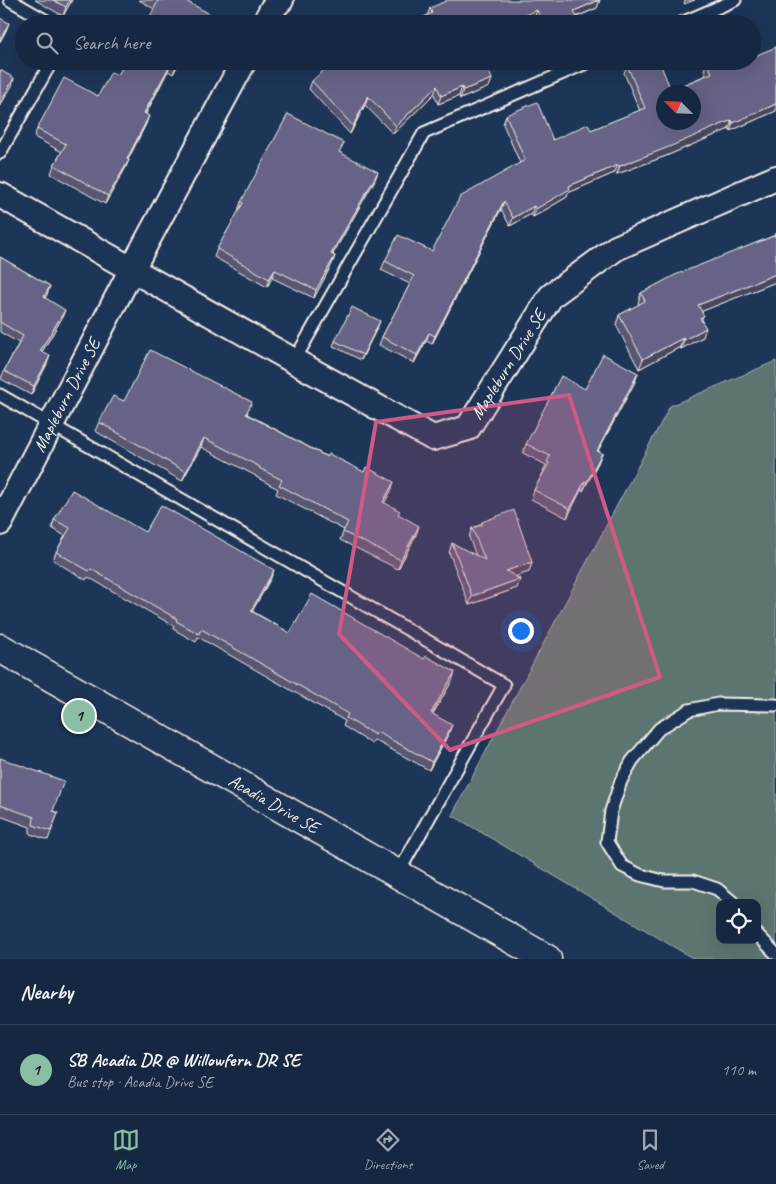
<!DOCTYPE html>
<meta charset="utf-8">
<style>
:root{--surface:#162841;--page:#1f3048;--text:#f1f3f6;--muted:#9ea6b1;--line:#35445a;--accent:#8abfa5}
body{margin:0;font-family:Caveat,sans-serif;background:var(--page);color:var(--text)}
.controls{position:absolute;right:15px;bottom:15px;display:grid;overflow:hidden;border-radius:10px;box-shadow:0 5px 20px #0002}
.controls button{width:45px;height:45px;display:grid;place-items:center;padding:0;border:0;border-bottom:1px solid var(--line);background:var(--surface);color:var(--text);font:25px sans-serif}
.compass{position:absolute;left:656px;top:85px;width:45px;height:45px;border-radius:50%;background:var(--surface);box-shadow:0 5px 20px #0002;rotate:294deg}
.you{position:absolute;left:520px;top:630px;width:18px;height:18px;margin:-12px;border:4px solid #fff;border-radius:50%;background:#1a73e8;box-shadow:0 0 0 8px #1a73e833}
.badge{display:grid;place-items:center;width:32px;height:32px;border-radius:50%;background:var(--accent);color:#111;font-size:16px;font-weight:700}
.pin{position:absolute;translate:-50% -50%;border:2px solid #fff;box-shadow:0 1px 5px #0006}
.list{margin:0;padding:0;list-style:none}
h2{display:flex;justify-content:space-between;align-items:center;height:65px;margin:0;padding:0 20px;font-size:21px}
h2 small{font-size:16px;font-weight:400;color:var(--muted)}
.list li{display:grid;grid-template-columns:32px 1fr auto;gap:15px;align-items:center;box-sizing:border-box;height:90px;padding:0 20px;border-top:1px solid var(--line)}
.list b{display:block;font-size:19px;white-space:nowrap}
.list p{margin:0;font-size:16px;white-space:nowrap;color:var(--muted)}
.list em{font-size:16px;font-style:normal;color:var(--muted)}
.icon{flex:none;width:28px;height:28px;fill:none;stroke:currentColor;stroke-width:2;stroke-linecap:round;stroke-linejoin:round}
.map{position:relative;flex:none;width:776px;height:959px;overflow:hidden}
.search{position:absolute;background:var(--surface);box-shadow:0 5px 20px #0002;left:15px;right:15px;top:15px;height:55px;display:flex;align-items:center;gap:12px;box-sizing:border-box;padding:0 18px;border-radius:28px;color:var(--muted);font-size:19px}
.sheet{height:155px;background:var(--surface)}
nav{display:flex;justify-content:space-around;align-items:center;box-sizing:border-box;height:70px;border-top:1px solid var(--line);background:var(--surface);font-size:14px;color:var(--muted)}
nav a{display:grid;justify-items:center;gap:2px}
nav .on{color:var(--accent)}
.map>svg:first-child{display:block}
.green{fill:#5b7470;stroke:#a8b2ac;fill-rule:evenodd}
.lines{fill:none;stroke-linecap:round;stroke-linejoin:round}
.lane-casing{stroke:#f4f1e8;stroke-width:15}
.street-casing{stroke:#f4f1e8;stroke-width:28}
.secondary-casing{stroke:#f4f1e8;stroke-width:31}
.lane{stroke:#1d3557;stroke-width:11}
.street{stroke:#1d3557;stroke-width:24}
.secondary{stroke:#1d3557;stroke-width:28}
.wall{fill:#585673;stroke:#f4f1e8}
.shaded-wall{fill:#47465e;stroke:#f4f1e8}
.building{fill:#666486;stroke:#f4f1e8;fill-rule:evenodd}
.marked{fill:#d15985;fill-opacity:0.2;stroke:#d15985;stroke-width:4;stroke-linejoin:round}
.labels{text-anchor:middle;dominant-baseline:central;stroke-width:4.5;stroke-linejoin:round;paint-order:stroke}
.street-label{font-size:18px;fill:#f4f1e8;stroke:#1d3557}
</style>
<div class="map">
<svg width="776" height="959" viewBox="0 0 776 959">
<rect width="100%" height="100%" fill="#1d3557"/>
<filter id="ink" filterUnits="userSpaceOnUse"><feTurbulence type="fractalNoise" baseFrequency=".02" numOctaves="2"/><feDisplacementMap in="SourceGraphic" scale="10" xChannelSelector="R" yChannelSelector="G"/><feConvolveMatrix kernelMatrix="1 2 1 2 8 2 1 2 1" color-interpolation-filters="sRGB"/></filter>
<g filter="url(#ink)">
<path class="green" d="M776,361v598h-82l-242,-144 218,-409zM720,903h37v37h-37z"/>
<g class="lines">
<defs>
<path id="lane" d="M10,0l42,24
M679,24l56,-24
M0,153l52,-92
M294,361l130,-228 167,-72
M0,395l504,290 -107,190
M734,903l-17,-14 -24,-8h-29l-24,-6 -18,-9 -15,-24 4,-31 10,-30 11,-20 27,-32 30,-19 29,-6 58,1
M757,934l19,20"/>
<g id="street">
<path d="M264,24l8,-15 9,-9"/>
<path id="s1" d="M0,195l294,166 139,77 35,-10 83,-132 65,-48 160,-70"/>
<path id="s2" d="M0,523l132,-254 112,-208"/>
</g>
<g id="secondary">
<path id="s3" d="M0,648l547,311"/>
</g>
</defs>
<use href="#lane" class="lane-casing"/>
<use href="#street" class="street-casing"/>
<use href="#secondary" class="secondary-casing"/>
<use href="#lane" class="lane"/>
<use href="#street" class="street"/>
<use href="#secondary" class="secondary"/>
</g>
<path class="wall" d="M35,0h37l-9,16z
M139,0h45l-30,9z
M600,0l-3,8 -20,9 3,7h-43l-3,-6 -13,6h-113l19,-8 3,-8z
M776,47v64l-46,20 -1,-2 -63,27 -49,18 -3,-1 -46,20 -1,4 -34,20 -2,-3 -21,12 -9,-17 -69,135 -6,-3 -12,22 -35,-18 3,-8 28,-53 -29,-14 4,-9 47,-10 88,-88 -17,-39 3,-9 47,25 38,-10 49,-19 -16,-38 3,-8 44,25 35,-15 -2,-5 3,-8 45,-1z
M126,61h54l-7,13 -5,-3 -22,43v10l-18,36h1l-4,9 -20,35 -54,-30 3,-9 8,-13 -28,-15 3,-8 61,-33 20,-21z
M492,79l-3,8 -29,12 -1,-3 -21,8 -4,-10 -41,40 -28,-29 -15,29 -41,-45 3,-8z
M340,152l35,28 -42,74 2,2 -3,8 -18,34 -42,-20 -5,9 -53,-30 3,-8 22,-38 -1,-1 3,-8z
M776,233v49l-74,29 1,26 -22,12 -1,-2 -41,22 -23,-44 3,-10 20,-10 -1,-2 3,-10 134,-58z
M0,257l50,29 -5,12 17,20 -20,34 5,12 -16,31 -30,-16 3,-8 15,-28 -19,-11z
M378,326l-17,34 -28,-14 2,-5z
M638,373l-3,9 -37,69 4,2 -4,10 -15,28 -2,-1 -14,28 -36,-19 3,-9 10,-19h-1l3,-6 -23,-12 3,-9 59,-55z
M124,401l124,10 -1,3 144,77 -7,12 14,12 18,20 -18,34 -58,-29 4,-10 -68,-36 2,-5 -22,-12v-1l-55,-29 -19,34 -87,-50 4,-9z
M54,520l91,12 126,46 -19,33 38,22 162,48 -19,33 16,19 -20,37 -55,-30 -2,4 -29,-18 2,-5 -147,-84 -2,5 -23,-13 1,-3 -86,-49 -2,3 -33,-20 3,-8 9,-16 -13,-8z
M482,522l50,40 -3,10 -14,4 5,3 -3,9 -48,17 -20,-53 3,-9 24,13 -7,-19 3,-9 8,-3z
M0,758l53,53 5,2 -10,27 -18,-6v-7l-30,-11z"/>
<path class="shaded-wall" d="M70,0h2l-9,16 3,-9z
M600,0l-3,8 -26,11 3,-8z
M685,0h10l-11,4z
M537,10l-3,8 -13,6h-9l1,-4z
M512,18l-2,6h-12z
M9,23l-3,8 -6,11v-2z
M179,61h1l-7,13 3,-8z
M171,63l-3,8 -27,50 3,-8z
M14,78l-2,8 -12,20v-2z
M492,79l-3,8 -29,12 3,-9z
M437,86l-3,8 -41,40 3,-8z
M462,87l-3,9 -21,8 3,-8z
M368,96l-3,9 -15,29 3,-8z
M776,104v7l-46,20 3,-8z
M149,116l-3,8 -23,43 4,-8z
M732,120l-3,9 -63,27 -49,18 3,-8z
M129,160l-4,9 -20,35 3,-8z
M618,165l-4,8 -46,20 -1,4 -34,20 3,-8 33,-23z
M378,172l-3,8 -47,82 3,-8z
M504,201l-3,8 -69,135 3,-8z
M534,206l-3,8 -21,12 3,-8z
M335,256l-3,8 -18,34 2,-8z
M275,270l-3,8 -5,9 2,-8z
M776,274v8l-81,32 3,-9z
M50,286l-3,9 -6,10 3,-8z
M65,310l-3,8 -25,42 3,-9z
M380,321l-2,5 -17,34 2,-5z
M706,328l-3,9 -22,12 3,-9z
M429,333l-3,8 -12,22 3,-8z
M683,338l-3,9 -41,22 4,-10z
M50,356l-3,8 -16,31 3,-9z
M638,373l-3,9 -42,78 4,-9z
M204,438l-3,9 -19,34 4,-9z
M602,453l-4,10 -15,28 4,-9z
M585,481l-4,9 -14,28 3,-9z
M394,482l-3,9 -11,20 3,-9z
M419,526l-3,9 -18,34 3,-9z
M532,562l-3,10 -27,9 4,-10z
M274,570l-3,8 -23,41 3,-8z
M520,579l-3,9 -48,17 3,-9z
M455,672l-3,9 -24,40 3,-8z
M452,725l-3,8 -20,37 3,-8z"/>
<path class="building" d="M53,0h17l-4,7z
M157,0h27l26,14 -6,10h-58l12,-23z
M448,0h151l-25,11 6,13h-37l-6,-14 -24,10 -1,-2 -14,6h-90l24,-11 -2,-5z
M0,18l9,5 -9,17z
M776,47v57l-43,19 -1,-3 -63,27 -49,19 -2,-1 -49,21 1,3 -34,20 -2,-3 -21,12 -9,-17 -69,135 -6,-3 -12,22 -35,-18 32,-61 -29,-15 13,-26 34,16 28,-54 65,-37 -19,-45 31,-13 16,38 35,-16 3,6 54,-22 -18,-43 8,-4h24l12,29 41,-17 -5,-11 2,-1h43v-4zM664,92h30v30h-30z
M126,61h53l-3,5 -5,-3 -27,50 5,3 -22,43 2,1 -21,36 -54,-31 12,-21 -29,-15 27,-51 34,18 13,-24 7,3z
M334,61h151l7,18 -29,11 -1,-3 -21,9 -4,-10 -41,40 -28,-30 -15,30 -41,-45z
M0,70l14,8 -14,26z
M288,114l56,29 -5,9 39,20 -47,82 4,2 -19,34 -41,-20 -6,9 -52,-30 26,-46 -2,-1z
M776,235v39l-78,31 6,11 -4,2 6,10 -22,12 -1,-2 -40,21 -24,-44 26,-14 -4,-8 34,-18z
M0,257l50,29 -6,11 21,13 -25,41 10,5 -16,30 -30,-15 19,-35 -23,-14z
M352,307l28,14 -17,34 -28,-14z
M150,350l102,52 -6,12 81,43 2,-3 35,18 2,-5 28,15 -11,20 17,9 -2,3 21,12 -18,34 -58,-28 5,-10 -69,-37 3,-5 -23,-12 1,-1 -56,-29 -18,34 -87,-50 14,-26 11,5z
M603,354l35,19 -41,78 5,2 -15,29 -2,-1 -15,28 -36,-19 15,-27 -2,-1 3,-6 -24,-12 35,-68 24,13z
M72,490l73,42 16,-27 113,65 -23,41 39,22 22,-39 112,65 2,-3 29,16 -24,41 21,12 -20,37 -55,-30 -2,3 -29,-17 2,-4 -147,-85 -2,5 -23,-13 1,-2 -86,-50 -2,2 -33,-19 14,-24 -16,-8z
M514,510l18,52 -26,9 14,8 -48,17 -20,-53 33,17 -13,-32 10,-3v-3z
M0,758l64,23 -11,30 5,2 -7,18 -18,-6 1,-8 -34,-12z"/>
</g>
<path class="marked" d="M569,395l91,282 -210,73 -111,-116 37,-212z"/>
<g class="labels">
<g class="street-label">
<text stroke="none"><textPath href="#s1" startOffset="608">Mapleburn Drive SE</textPath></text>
<text stroke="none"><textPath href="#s2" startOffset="144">Mapleburn Drive SE</textPath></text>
<text stroke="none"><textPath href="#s3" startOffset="315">Acadia Drive SE</textPath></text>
</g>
</g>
</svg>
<div class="controls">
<button><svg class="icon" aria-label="locate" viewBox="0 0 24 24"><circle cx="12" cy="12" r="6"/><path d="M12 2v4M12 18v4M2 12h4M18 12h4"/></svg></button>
</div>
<svg class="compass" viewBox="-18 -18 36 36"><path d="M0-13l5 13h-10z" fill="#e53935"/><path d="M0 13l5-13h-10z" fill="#9ea6b1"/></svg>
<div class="you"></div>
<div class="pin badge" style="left:79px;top:716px">1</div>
<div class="search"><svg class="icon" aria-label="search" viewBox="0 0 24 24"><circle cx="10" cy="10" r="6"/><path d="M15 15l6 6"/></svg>Search here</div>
</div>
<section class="sheet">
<h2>Nearby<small></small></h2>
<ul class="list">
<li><span class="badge">1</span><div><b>SB Acadia DR @ Willowfern DR SE</b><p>Bus stop · Acadia Drive SE</p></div><em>110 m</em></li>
</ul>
</section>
<nav>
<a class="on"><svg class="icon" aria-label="map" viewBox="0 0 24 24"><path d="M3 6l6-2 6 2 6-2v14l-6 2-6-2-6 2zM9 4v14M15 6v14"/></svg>Map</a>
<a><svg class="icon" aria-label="directions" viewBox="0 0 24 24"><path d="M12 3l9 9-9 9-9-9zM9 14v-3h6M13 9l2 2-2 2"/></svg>Directions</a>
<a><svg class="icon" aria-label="saved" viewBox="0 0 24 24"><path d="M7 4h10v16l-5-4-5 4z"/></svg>Saved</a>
</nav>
